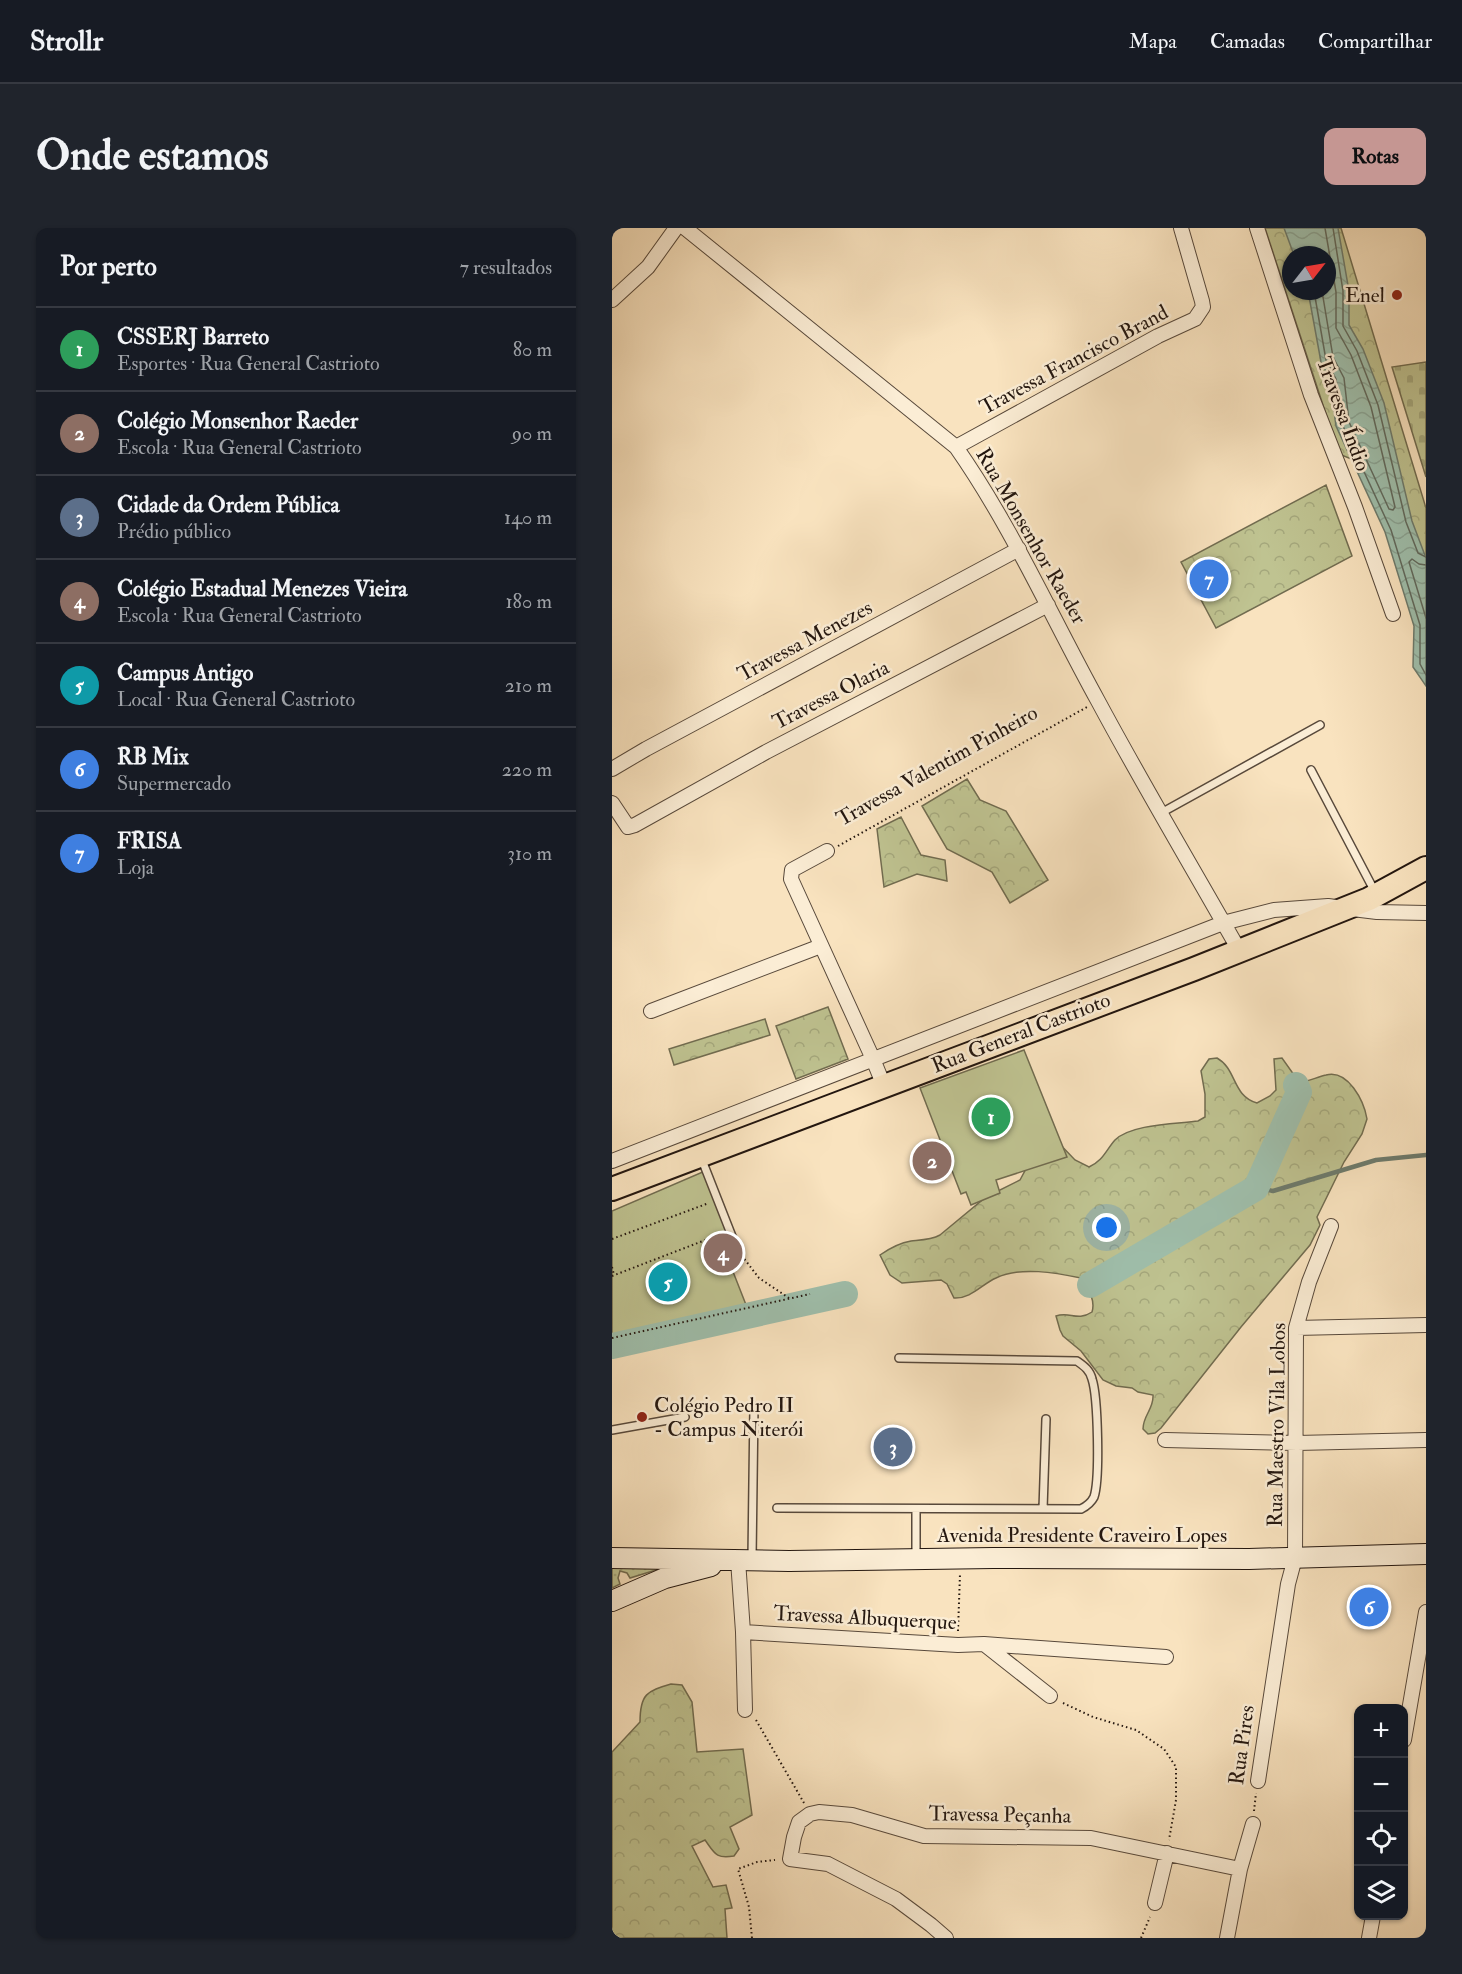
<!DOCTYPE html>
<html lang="pt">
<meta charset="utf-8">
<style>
:root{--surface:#171b24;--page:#20242c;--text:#f1f3f6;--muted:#9ea1a6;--line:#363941;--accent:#c59692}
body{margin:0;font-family:"IM FELL Double Pica",serif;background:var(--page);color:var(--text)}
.controls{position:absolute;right:18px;bottom:18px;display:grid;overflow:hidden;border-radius:12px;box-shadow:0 2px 4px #0004}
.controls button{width:54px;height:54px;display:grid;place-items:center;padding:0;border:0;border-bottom:2px solid var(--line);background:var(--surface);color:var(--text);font:30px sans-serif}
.compass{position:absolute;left:670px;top:18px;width:54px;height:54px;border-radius:50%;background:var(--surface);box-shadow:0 2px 4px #0004;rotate:59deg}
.you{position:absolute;left:495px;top:1000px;width:21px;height:21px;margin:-15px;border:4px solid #fff;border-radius:50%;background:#1a73e8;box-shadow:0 0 0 9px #1a73e833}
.badge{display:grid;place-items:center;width:39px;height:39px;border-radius:50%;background:var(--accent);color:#fff;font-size:20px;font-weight:700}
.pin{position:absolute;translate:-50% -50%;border:3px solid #fff;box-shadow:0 2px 6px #0006}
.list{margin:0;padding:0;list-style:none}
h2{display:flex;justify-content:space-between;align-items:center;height:78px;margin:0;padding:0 24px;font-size:26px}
h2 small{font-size:20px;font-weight:400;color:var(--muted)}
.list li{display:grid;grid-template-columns:39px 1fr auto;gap:18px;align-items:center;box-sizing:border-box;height:84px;padding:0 24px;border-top:2px solid var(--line)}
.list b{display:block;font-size:22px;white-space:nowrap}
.list p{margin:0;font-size:20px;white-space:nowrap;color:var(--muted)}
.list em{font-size:20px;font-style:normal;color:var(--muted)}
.icon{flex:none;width:33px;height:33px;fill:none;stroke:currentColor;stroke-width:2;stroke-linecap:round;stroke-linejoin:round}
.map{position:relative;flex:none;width:814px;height:1710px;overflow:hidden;border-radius:12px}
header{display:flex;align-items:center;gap:36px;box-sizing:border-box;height:84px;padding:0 30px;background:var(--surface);border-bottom:2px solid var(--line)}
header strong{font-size:28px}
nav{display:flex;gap:33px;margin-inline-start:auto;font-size:21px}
.intro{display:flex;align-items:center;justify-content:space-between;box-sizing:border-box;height:144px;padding:0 36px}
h1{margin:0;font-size:42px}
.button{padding:15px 27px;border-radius:12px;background:var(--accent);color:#111;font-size:21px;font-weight:700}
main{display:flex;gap:36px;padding:0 36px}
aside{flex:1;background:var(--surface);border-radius:12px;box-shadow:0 2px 4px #0004}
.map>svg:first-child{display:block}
.forest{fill:url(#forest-crowns);stroke:#716c50;stroke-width:1.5}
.cemetery{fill:url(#cemetery-stones);stroke:#716c50;stroke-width:1.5}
.park{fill:url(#park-dots);stroke:#716c50;stroke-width:1.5}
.garden{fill:#bfc391;stroke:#716c50;stroke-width:1.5}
.water{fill:url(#water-waves);stroke:#6d7b6d;stroke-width:1.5}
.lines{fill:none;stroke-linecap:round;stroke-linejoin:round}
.shore{stroke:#616a5e;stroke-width:1.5}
.stream{stroke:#6d7b6d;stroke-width:4.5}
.river{stroke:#9fbfac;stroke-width:26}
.lane-casing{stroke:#58493b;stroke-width:10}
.street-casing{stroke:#58493b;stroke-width:16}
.secondary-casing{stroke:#23160f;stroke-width:22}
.primary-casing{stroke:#23160f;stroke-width:26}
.path{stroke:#23160f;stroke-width:2;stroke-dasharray:1.5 3;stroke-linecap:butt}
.lane{stroke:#fbedd5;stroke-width:7}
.street{stroke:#fbedd5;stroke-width:14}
.secondary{stroke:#fbedd5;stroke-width:20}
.primary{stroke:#f9e3bf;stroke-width:22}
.poi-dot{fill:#8f2418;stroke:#fbedd5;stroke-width:2}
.labels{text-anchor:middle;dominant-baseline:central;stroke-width:5;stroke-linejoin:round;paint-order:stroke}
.poi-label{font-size:21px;fill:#23160f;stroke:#fbedd5;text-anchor:end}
.street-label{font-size:21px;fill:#23160f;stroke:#fbedd5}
</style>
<header>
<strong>Strollr</strong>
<nav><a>Mapa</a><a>Camadas</a><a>Compartilhar</a></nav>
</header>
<div class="intro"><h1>Onde estamos</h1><a class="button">Rotas</a></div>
<main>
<aside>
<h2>Por perto<small>7 resultados</small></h2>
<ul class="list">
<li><span class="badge" style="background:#2e9e5b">1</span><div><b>CSSERJ Barreto</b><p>Esportes · Rua General Castrioto</p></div><em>80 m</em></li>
<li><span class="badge" style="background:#8d6e63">2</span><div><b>Colégio Monsenhor Raeder</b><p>Escola · Rua General Castrioto</p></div><em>90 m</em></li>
<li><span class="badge" style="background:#5c6f8a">3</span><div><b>Cidade da Ordem Pública</b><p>Prédio público</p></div><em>140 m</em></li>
<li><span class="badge" style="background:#8d6e63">4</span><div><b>Colégio Estadual Menezes Vieira</b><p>Escola · Rua General Castrioto</p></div><em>180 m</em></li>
<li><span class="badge" style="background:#0f9aa8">5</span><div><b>Campus Antigo</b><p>Local · Rua General Castrioto</p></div><em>210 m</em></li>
<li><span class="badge" style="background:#3f7fe0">6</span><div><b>RB Mix</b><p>Supermercado</p></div><em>220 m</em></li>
<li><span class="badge" style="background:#3f7fe0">7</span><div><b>FRISA</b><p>Loja</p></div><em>310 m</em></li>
</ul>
</aside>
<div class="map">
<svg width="814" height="1710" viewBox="0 0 814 1710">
<defs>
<pattern id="forest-crowns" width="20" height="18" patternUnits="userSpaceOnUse" patternTransform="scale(1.5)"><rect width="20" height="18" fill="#bfc391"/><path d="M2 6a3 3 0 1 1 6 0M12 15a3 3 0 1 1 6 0" fill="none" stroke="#a4a77c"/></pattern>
<pattern id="cemetery-stones" width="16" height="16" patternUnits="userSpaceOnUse" patternTransform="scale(1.5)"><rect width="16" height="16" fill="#bfc391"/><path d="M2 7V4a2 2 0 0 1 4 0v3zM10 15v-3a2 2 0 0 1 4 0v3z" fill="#a4a77c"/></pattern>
<pattern id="park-dots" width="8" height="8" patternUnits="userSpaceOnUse" patternTransform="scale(1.5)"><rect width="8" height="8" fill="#bfc391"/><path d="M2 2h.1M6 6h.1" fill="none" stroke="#a4a77c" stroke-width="1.8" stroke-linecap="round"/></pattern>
<pattern id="water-waves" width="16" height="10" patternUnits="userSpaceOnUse" patternTransform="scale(1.5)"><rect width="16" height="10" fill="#9fbfac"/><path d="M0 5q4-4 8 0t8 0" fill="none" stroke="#89a393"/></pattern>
</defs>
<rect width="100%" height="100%" fill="#f9e3bf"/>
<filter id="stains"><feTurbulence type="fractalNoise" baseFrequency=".00333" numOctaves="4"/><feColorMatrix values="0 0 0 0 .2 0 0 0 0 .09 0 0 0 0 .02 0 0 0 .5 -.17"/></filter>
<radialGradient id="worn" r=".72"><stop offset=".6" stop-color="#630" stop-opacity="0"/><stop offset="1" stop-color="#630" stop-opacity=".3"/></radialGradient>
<path class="forest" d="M653,0h22l10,27h-6v36h18l64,177 -34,-14z
M702,0h27l85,280v109l-99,-362z
M714,257l26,71 -136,72 -35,-66z
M355,551l13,21 26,11 42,69 -38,23 -18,-31 -45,-23 -25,-43z
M289,589l20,38 24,5 2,21 -30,-7 -33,13 -7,-58z
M216,779l20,52 -52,20 -20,-53z
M153,791l5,16 -96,30 -5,-16z
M605,830c20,11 15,38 40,45l13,-7 6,-6 -2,-31 8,-1 17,24c10,0 17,-5 27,-7 22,-6 38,26 41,44l-5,15 -18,28 -27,55 3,8 -10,20 -69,82 -80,101 -6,5 -7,1 -5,-5c0,-14 11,-20 10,-34l-15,-3 -6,-4 -16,-2 -13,-6 -22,-29 -18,-15 -3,-6 -4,-14c14,-5 21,6 36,-4 4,-13 -5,-24 -11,-34 -24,-5 -61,-12 -85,0 -14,6 -25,21 -42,20l-7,-14 -6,-4 -39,3 -12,-8 -10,-20c10,-7 19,-12 31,-14 10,-1 20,-1 29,-6l46,-38 34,-17 7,-13 27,-29 21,22 14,7c14,-6 17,-17 26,-27 16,-16 61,-16 83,-19l7,-4v-23l-4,-23 8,-12z
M59,1456l11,1 10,17 5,50 46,-3 9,66 -22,12 9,22 -5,7c-18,3 -19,-2 -29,-16l-13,6 21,41 13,-2 6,23 -7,1 2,29h-115v-186l28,-30c0,-28 7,-31 31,-38z"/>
<path class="cemetery" d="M814,134v115l-34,-110z"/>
<path class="park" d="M70,1334l-52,16 -3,-5 -7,-2 -2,7 2,6 -8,4v-25z"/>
<path class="garden" d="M412,822l43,107 -71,23 4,13 -29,12 -5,-13 -5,2 -41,-106z
M93,943l25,60 -11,5 31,79 -138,31v-135z"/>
<path class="water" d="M672,0h54l11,63v34l14,24 21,54 28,118 14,37v128l-13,-19 1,-41 -29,-94 -49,-106 -6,-46 -9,-18 -13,-71h19v-36h-33z"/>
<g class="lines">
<path class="shore" d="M721,0l10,63v35l14,25 21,54 28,117 12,31 8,4
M702,63l12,69 10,19 6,45 49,106 29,95v39l6,11
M710,63l11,66 11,21 5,44 40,87 4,1 2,-3 -24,-100 -20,-52 -15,-27v-36l-11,-64
M814,337l-7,-1 -7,-5 -3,3 17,56"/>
<path class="stream" d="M644,960l17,3 103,-31 50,-5"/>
<path class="river" d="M478,1057l166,-97 43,-96 -3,-7
M0,1118l233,-52"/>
<defs>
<path id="lane" d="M699,542l64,122
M549,585l159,-88
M90,932l33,84
M0,1202l73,-13
M165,1280l304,1c6,-3 10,-6 13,-12 6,-18 4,-100 -2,-118 -2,-9 -8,-13 -15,-18l-178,-3
M431,1281l3,-90
M304,1329v-48
M140,1330l2,-152"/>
<path id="street" d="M73,0l271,219c56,80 95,169 142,254 45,84 94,166 141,249
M645,0l54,167 44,112 38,107
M0,72l36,-33 28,-39
M344,219l202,-111 37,-17 8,-12 -1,-6 -21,-73
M0,541l34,-20 373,-200
M0,575l16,24 7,-2 131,-73 282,-147
M215,623l-35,19 -1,9 82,180 11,27
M39,783l170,-65
M0,933l611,-238 51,-13 54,-4 49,6 49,1
M684,1100l130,-3
M553,1212l132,3 129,-3
M126,1332l5,72 2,78
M131,1404l215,13 26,-1 66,52
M372,1416l182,13
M792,1512l22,-128
M646,1553l30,-197 7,-26 1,-230 13,-46 22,-56
M543,1675l12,-50
M334,1710l-15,-13 -35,-26 -35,-18 -33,-17 -38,-5 4,-22 5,-15 11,-8 9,-2 33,3 72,21 167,2 149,31
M615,1710l13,-69 13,-45
M757,1710l4,-22"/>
<path id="secondary" d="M0,1330l177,3 204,-3 256,1 177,-5
M0,1373l53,-23 46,-12"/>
<path id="primary" d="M0,961l582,-220 175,-70 57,-31"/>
</defs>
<use href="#lane" class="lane-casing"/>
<use href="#street" class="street-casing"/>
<use href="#secondary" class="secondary-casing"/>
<use href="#primary" class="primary-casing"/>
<path class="path" d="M226,618l249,-139
M0,1011l97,-36
M127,1024l20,26 30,20
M0,1039l2,8
M0,1048l109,-42
M0,1110l198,-44
M346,1403l2,-57
M451,1475l30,14 43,13 28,19 12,18v33l-7,40
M144,1492l48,83
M642,1583l2,-18
M140,1710l-3,-31 -11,-38 19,-7 18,-2
M529,1710l9,-21"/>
<use href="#lane" class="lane"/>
<use href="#street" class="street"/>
<use href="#secondary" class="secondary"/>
<use href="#primary" class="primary"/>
</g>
<g class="poi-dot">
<circle cx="785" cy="67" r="6"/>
<circle cx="30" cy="1189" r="6"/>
</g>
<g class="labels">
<g class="poi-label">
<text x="773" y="67">Enel</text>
<text x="42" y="1177" text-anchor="start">Colégio Pedro II<tspan x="42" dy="24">- Campus Niterói</tspan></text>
</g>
<g class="street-label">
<text transform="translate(462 132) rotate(-28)">Travessa Francisco Brand</text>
<text transform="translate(731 186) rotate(70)">Travessa Índio</text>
<text transform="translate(419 308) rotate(60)">Rua Monsenhor Raeder</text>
<text transform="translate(193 413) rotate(-28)">Travessa Menezes</text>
<text transform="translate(219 467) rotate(-27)">Travessa Olaria</text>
<text transform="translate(325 538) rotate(-29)">Travessa Valentim Pinheiro</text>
<text transform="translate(409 805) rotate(-21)">Rua General Castrioto</text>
<text transform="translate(665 1197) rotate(-89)">Rua Maestro Vila Lobos</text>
<text x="470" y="1307">Avenida Presidente Craveiro Lopes</text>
<text transform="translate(253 1390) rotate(3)">Travessa Albuquerque</text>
<text transform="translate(630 1517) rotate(-82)">Rua Pires</text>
<text transform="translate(388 1587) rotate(1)">Travessa Peçanha</text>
</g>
</g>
<rect width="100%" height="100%" filter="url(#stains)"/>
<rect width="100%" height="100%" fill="url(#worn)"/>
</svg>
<div class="controls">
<button>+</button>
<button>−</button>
<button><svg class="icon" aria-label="locate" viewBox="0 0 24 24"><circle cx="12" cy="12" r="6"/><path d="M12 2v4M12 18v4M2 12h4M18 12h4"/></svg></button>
<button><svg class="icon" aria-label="layers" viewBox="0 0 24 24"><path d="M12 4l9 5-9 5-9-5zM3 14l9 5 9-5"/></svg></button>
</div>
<svg class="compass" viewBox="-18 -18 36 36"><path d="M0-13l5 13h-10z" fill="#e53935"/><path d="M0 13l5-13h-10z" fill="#9ea1a6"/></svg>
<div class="you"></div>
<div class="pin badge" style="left:379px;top:889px;background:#2e9e5b">1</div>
<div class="pin badge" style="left:320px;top:933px;background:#8d6e63">2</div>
<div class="pin badge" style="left:281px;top:1219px;background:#5c6f8a">3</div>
<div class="pin badge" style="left:111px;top:1025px;background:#8d6e63">4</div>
<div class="pin badge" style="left:56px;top:1054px;background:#0f9aa8">5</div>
<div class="pin badge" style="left:757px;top:1379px;background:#3f7fe0">6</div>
<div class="pin badge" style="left:597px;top:351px;background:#3f7fe0">7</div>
</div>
</main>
